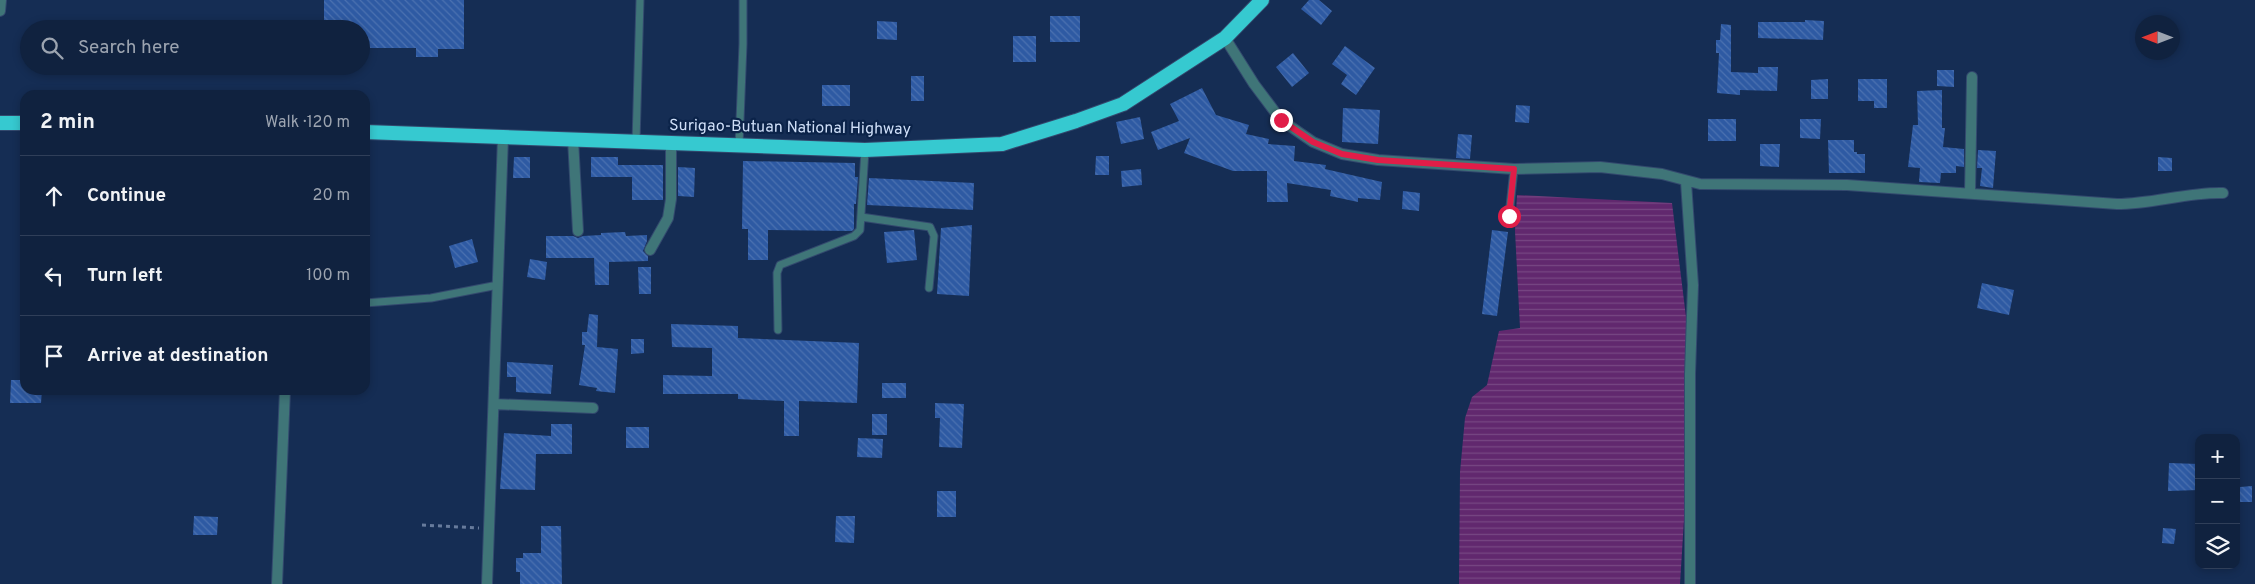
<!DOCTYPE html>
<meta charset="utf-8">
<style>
:root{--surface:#10223f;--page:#192a46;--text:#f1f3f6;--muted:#9ca4b0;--line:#303f59}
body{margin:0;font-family:Overpass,sans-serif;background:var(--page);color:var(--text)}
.controls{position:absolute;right:15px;bottom:15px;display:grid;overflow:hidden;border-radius:10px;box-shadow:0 2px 8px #0003}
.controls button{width:45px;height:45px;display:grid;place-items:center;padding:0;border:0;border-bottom:1px solid var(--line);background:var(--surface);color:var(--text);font:25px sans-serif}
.compass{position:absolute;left:2135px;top:15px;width:45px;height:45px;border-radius:50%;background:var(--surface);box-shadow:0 2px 8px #0003;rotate:270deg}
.stop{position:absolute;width:15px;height:15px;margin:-11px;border:4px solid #e11d48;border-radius:50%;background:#fff}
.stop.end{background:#e11d48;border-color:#fff;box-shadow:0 1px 5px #0008}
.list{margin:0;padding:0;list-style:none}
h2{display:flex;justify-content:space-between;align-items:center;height:65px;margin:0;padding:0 20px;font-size:21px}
h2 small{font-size:16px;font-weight:400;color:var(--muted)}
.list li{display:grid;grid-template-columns:32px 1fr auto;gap:15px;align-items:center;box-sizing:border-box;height:80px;padding:0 20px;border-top:1px solid var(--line)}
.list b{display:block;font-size:19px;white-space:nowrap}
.list em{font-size:16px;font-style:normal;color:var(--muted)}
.icon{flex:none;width:28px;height:28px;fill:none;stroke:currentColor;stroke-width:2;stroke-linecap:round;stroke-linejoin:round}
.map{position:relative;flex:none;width:2255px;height:584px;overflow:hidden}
.search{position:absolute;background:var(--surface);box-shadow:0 2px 8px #0003;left:20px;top:20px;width:350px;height:55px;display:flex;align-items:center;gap:12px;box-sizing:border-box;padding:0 18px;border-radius:28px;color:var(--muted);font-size:19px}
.panel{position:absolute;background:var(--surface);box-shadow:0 2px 8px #0003;left:20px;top:90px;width:350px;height:305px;border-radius:15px}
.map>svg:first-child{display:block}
.water{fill:url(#water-rules)}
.building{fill:url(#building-back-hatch)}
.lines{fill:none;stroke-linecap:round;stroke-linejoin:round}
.service-casing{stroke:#33496e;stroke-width:9}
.minor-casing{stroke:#33496e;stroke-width:12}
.trunk-casing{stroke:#33496e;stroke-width:16}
.path{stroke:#677b9c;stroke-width:3;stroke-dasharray:4 4;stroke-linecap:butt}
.service{stroke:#3f7578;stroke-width:7}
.minor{stroke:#3f7578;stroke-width:10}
.trunk{stroke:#36c9d0;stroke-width:14}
.route{stroke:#e11d48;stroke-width:6}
.labels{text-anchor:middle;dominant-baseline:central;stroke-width:4.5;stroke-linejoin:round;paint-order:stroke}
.street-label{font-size:16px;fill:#cfdff8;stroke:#0b2349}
</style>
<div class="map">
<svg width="2255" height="584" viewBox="0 0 2255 584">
<defs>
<pattern id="water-rules" width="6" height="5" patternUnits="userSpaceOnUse" patternTransform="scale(1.25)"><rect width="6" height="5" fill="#61286e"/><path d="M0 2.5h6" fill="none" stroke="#774783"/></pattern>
<pattern id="building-back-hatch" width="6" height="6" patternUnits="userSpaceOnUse" patternTransform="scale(1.25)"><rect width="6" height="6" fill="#2e5aa3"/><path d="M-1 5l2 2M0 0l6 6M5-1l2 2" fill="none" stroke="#4b71b0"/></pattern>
</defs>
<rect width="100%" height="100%" fill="#152d54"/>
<path class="water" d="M1517,195l155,8 21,171 -13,210h-221l1,-112 5,-54 7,-21 15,-12 12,-54 21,-3 -5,-97z"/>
<path class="building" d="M324,0h140v49h-26v8h-22v-9h-55v-19h-37z
M1309,0h10l13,11 -11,14 -20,-16z
M1050,16h30v26h-30z
M1805,20l19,1 -1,19 -65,-2v-16h47z
M877,21l20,1v18l-20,-1z
M1721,24l10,1v47l27,1v-6h20l-1,24 -37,-1v5l-23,-2 2,-40h-3v-13h4z
M1013,36h23v26h-23z
M1345,46l30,22 -19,27 -15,-11 6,-9 -15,-11z
M1293,53l16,20 -17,14 -16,-20z
M1937,70h17v17l-17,-1z
M911,76h13v25h-13z
M1828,79v20h-17v-19z
M1858,79h29v29h-13v-7h-16z
M822,85h28v21h-28z
M1202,88l14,27 33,10 -3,9 23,5 -1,5 27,2 -1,15 32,4 -1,4 57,13 -2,18 -22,-2v4l-28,-6 1,-6 -44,-7 1,19h-21v-31h-34l-49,-18 6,-15 -32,12 -7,-18 28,-11 -9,-17z
M1942,90v38h3l-2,19 21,2v18l-8,-1v7h-15l-1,10 -21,-1 1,-14 -12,-1 5,-42h5l-1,-34z
M1516,105l14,1 -1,17 -14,-1z
M1343,108l37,2 -2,34 -36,-2z
M1140,117l4,22 -23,5 -5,-22z
M1708,119h28v22h-28z
M1800,119h21l-1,20 -20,-1z
M1458,134l14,1 -2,24 -14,-1z
M1828,140h26v12h3v2h8v19h-36z
M1760,144h20l-1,23 -19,-1z
M1978,150l18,1 -3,37 -13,-2 2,-18h-5z
M1096,156h13v19h-14z
M514,157h16v21h-17z
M591,157h27v8h45v35h-31v-23h-41z
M2158,157l14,1v13h-14z
M743,161l112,2v14h3l-2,27h-2v25l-2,2 -84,-1v30h-20v-31h-6z
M678,167l17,1 -1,29 -16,-1z
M1141,169l1,16 -20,2 -1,-16z
M869,178l105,5 -1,27 -106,-5z
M1403,191l17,2 -1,18 -17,-2z
M972,225l-3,71 -32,-2 4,-66z
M914,230l3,30 -30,3 -3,-31z
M1492,230l16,2 -11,84 -15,-2z
M625,232l1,4 21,-1v6l-4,10 5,5v5l-39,1v23h-14l-1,-27h-48v-22h27l5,2 5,-2 18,-1v-2z
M472,239l6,23 -23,6 -6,-22z
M530,259l17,3 -2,18 -18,-3z
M638,267h13v27h-12z
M1982,283l32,7 -5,25 -32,-7z
M589,314l9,1 -1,32 21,2 -3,44 -19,-2 1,-3 -18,-3 6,-40h-3v-13h5z
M671,324l67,2v12l121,5 -2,60 -58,-2v35h-15v-35l-46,-2v-5h-75v-19l49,1v-28l-40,-1z
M631,339h13v14l-13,1z
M507,362l46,3 -2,29 -35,-2v-15h-9z
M11,380h14v10h17l-1,13h-31z
M882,383h24v15h-24z
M935,403l29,1 -2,44 -23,-1 1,-29h-5z
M872,414h15v21h-15z
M551,424h21v30h-36l-1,36 -35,-1 4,-56 47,3z
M626,427h23v21h-23z
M858,438l25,1 -1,19 -25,-1z
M2169,463l30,1v26l-31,1z
M2252,486v16h-12v-15z
M937,491h19v26h-19z
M194,516l24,1 -1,18h-24z
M836,516h19l-1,27 -19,-1z
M541,526h20l1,58h-42v-12h-4v-14h7v-5h18z
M2163,528l13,1 -2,15 -12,-1z"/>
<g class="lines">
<defs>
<path id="service" d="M636,142l4,-142
M739,146l4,-102v-44
M1509,216l5,-47
M861,217l69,10 4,9 -5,52
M365,303l66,-5 67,-13
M778,330l-1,-57 3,-8 74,-29 6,-6 5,-80"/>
<path id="minor" d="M0,11l1,-11
M1225,38l29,46 27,36 32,22 29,12 36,6 136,9 86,-2 62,7 38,10 147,1 270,19c36,0 70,-12 106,-11
M573,139l5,92
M1686,182l7,103 -3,89v210
M1970,193l2,-116
M650,250l18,-32 3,-19v-55
M494,404l99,4
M277,584l8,-194
M487,584l16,-447"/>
<path id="trunk" d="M0,123h25
M365,132l500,18 137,-6 74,-23 47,-17 102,-66 37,-38"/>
</defs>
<use href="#service" class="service-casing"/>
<use href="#minor" class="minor-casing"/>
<use href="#trunk" class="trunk-casing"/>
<path class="path" d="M422,525l57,3"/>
<use href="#service" class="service"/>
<use href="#minor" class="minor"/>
<use href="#trunk" class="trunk"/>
</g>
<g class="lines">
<path class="route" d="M1281,120l32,22 29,12 36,6 136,9 -5,47"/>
</g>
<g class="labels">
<g class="street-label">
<text transform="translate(790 128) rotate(1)">Surigao-Butuan National Highway</text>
</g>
</g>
</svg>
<div class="controls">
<button>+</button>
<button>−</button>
<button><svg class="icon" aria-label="layers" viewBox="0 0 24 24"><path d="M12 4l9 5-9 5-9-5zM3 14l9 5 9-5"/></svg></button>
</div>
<svg class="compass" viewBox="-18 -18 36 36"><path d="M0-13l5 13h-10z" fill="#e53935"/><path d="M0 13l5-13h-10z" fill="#9ca4b0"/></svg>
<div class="stop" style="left:1509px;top:216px"></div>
<div class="stop end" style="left:1281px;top:120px"></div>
<div class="search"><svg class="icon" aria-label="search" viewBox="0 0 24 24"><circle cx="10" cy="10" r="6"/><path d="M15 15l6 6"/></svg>Search here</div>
<section class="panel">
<h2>2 min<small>Walk · 120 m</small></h2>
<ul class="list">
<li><svg class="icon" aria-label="ahead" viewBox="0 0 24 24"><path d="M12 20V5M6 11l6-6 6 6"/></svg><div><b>Continue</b></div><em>20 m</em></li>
<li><svg class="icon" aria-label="left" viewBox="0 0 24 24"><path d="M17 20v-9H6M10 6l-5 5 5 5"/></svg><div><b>Turn left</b></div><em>100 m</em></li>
<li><svg class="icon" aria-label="arrive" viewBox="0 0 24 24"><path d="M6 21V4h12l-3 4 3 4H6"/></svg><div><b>Arrive at destination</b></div></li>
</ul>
</section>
</div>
